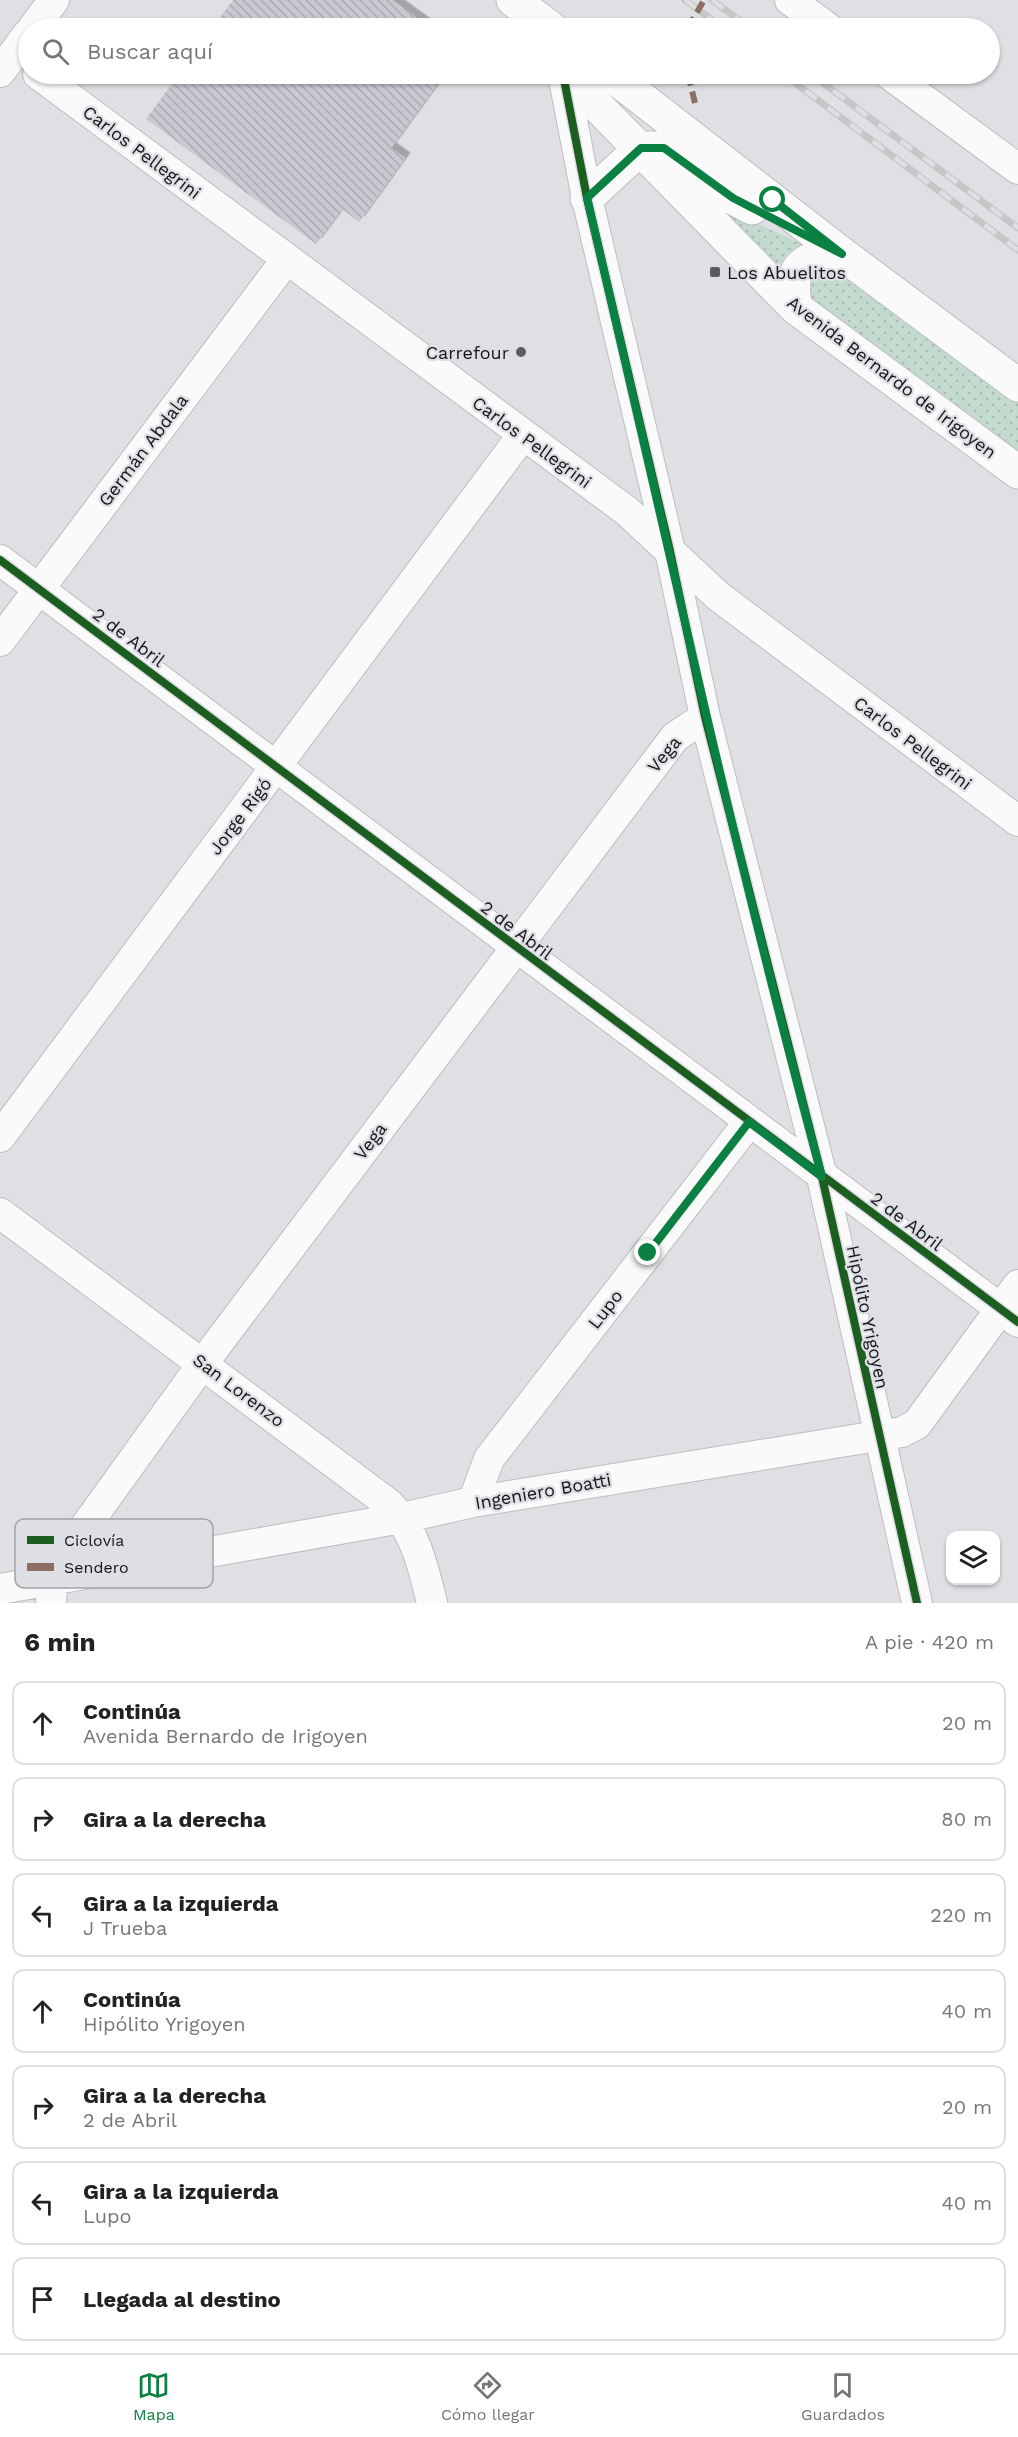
<!DOCTYPE html>
<html lang="es">
<meta charset="utf-8">
<style>
:root{--surface:#fff;--page:#f2f2f2;--text:#222;--muted:#767676;--line:#e0e0e0;--accent:#0b8043}
body{margin:0;font-family:"Work Sans",sans-serif;background:var(--page);color:var(--text)}
.controls{position:absolute;right:18px;bottom:18px;display:grid;overflow:hidden;border-radius:12px;box-shadow:0 2px 4px #0004}
.controls button{width:54px;height:54px;display:grid;place-items:center;padding:0;border:0;border-bottom:2px solid var(--line);background:var(--surface);color:var(--text);font:30px sans-serif}
.stop{position:absolute;width:18px;height:18px;margin:-14px;border:4px solid #0b8043;border-radius:50%;background:#fff}
.stop.end{background:#0b8043;border-color:#fff;box-shadow:0 2px 6px #0008}
.list{margin:0;padding:0;list-style:none}
h2{display:flex;justify-content:space-between;align-items:center;height:78px;margin:0;padding:0 24px;font-size:26px}
h2 small{font-size:20px;font-weight:400;color:var(--muted)}
.list li{display:grid;grid-template-columns:39px 1fr auto;gap:18px;align-items:center;box-sizing:border-box;height:84px;margin:0 12px 12px;padding:0 12px;border:2px solid var(--line);border-radius:12px}
.list b{display:block;font-size:22px;white-space:nowrap}
.list p{margin:0;font-size:20px;white-space:nowrap;color:var(--muted)}
.list em{font-size:20px;font-style:normal;color:var(--muted)}
.icon{flex:none;width:33px;height:33px;fill:none;stroke:currentColor;stroke-width:2;stroke-linecap:round;stroke-linejoin:round}
.map{position:relative;flex:none;width:1018px;height:1603px;overflow:hidden}
.search{position:absolute;background:var(--surface);box-shadow:0 2px 4px #0004;left:18px;right:18px;top:18px;height:66px;display:flex;align-items:center;gap:15px;box-sizing:border-box;padding:0 21px;border-radius:33px;color:var(--muted);font-size:22px}
.sheet{height:750px;background:var(--surface)}
nav{display:flex;justify-content:space-around;align-items:center;box-sizing:border-box;height:84px;border-top:2px solid var(--line);background:var(--surface);font-size:16px;color:var(--muted)}
nav a{display:grid;justify-items:center;gap:3px}
nav .on{color:var(--accent)}
.map>svg:first-child{display:block}
.park{fill:url(#park-dots)}
.building{fill:url(#building-back-hatch);filter:url(#shadow)}
.lines{fill:none;stroke-linecap:round;stroke-linejoin:round}
.minor-casing{stroke:#bdbdc1;stroke-width:32}
.major-casing{stroke:#bdbdc1;stroke-width:35}
.minor{stroke:#fafafb;stroke-width:30}
.major{stroke:#fafafb;stroke-width:33}
.rail-casing{stroke:#c6c6c7;stroke-width:7}
.rail{stroke:#dedee5;stroke-width:4.5;stroke-dasharray:14;stroke-linecap:butt}
.quiet{stroke:#8d6e63;stroke-width:6;stroke-dasharray:12 6;stroke-linecap:butt}
.cycleway-casing{stroke:#dedee5;stroke-width:11}
.cycleway{stroke:#1b5e20;stroke-width:8}
.route{stroke:#0b8043;stroke-width:8}
.poi-dot{fill:#5c5c5f;stroke:#dedee5;stroke-width:2}
.labels{text-anchor:middle;dominant-baseline:central;stroke-width:4.5;stroke-linejoin:round;paint-order:stroke}
.street-label{font-size:18px;fill:#151517;stroke:#dedee5}
.poi-label{font-size:18px;fill:#151517;stroke:#dedee5;text-anchor:start}
.key{fill:#dedee5;stroke:#a2a2a7;stroke-width:1.5}
.key-label{font-size:16px;fill:#151517}
</style>
<div class="map">
<svg width="1018" height="1603" viewBox="0 0 1018 1603">
<defs>
<pattern id="park-dots" width="8" height="8" patternUnits="userSpaceOnUse" patternTransform="scale(1.5)"><rect width="8" height="8" fill="#c3dbcf"/><path d="M2 2h.1M6 6h.1" fill="none" stroke="#a7bbb1" stroke-width="1.8" stroke-linecap="round"/></pattern>
<pattern id="building-back-hatch" width="6" height="6" patternUnits="userSpaceOnUse" patternTransform="scale(1.5)"><rect width="6" height="6" fill="#c9c9d2"/><path d="M-1 5l2 2M0 0l6 6M5-1l2 2" fill="none" stroke="#acacb4"/></pattern>
<filter id="shadow"><feDropShadow dx="5.5" dy="-5.5" stdDeviation="0" flood-color="#0004"/></filter>
</defs>
<rect width="100%" height="100%" fill="#dfdfe4"/>
<path class="park" d="M718,205l86,40 -17,8 -9,17z
M817,255l201,130v87l-222,-164z"/>
<path class="building" d="M233,0h159l39,28h-219z
M179,74h266l-54,74 14,10 -46,64 -17,-13 -26,35 -170,-125z"/>
<g class="lines">
<defs>
<path id="minor" d="M790,0l38,28
M33,28l21,-28
M0,72l28,-38
M38,74l590,438 90,84 300,225
M563,74l24,124 83,353 35,166 117,460 95,426
M889,74l129,95
M0,560l1018,762
M0,641l286,-381
M0,1137l522,-701
M0,1213l389,291c27,29 34,62 43,99
M473,1502l16,-43 260,-337
M0,1589l402,-71 71,-16 429,-70 15,-8 101,-139
M51,1603l1,-23 15,-28 136,-189 472,-626 30,-20"/>
<path id="major" d="M513,0l38,28
M566,74l230,234 222,164
M610,74l232,180 176,131
M587,198l54,-50h23l69,50 19,10
M796,308c-9,-42 7,-52 46,-54"/>
</defs>
<use href="#minor" class="minor-casing"/>
<use href="#major" class="major-casing"/>
<use href="#minor" class="minor"/>
<use href="#major" class="major"/>
<defs>
<path id="rail" d="M685,0l38,28
M712,0l38,28
M783,74l235,176
M811,74l207,154"/>
</defs>
<use href="#rail" class="rail-casing"/>
<use href="#rail" class="rail"/>
<path class="quiet" d="M688,28l16,-28
M688,74l7,29"/>
<defs>
<path id="cycleway" d="M563,74l24,124 83,353 35,166 117,460 95,426
M0,560l1018,762"/>
</defs>
<use href="#cycleway" class="cycleway-casing"/>
<use href="#cycleway" class="cycleway"/>
</g>
<g class="lines">
<path class="route" d="M648,1253l101,-131 73,55c-88,-324 -158,-652 -235,-979l54,-50h23l69,50 109,56 -69,-54"/>
</g>
<g class="poi-dot">
<rect x="709" y="266" width="12" height="12" rx="3"/>
<circle cx="521" cy="352" r="6"/>
</g>
<g class="labels">
<g class="street-label">
<text transform="translate(142 152) rotate(37)">Carlos Pellegrini</text>
<text transform="translate(892 377) rotate(37)">Avenida Bernardo de Irigoyen</text>
<text transform="translate(532 442) rotate(36)">Carlos Pellegrini</text>
<text transform="translate(143 450) rotate(-53)">Germán Abdala</text>
<text transform="translate(129 637) rotate(37)">2 de Abril</text>
<text transform="translate(913 743) rotate(37)">Carlos Pellegrini</text>
<text transform="translate(664 754) rotate(-50)">Vega</text>
<text transform="translate(240 816) rotate(-53)">Jorge Rigó</text>
<text transform="translate(517 930) rotate(37)">2 de Abril</text>
<text transform="translate(370 1141) rotate(-53)">Vega</text>
<text transform="translate(907 1221) rotate(37)">2 de Abril</text>
<text transform="translate(605 1309) rotate(-52)">Lupo</text>
<text transform="translate(868 1317) rotate(78)">Hipólito Yrigoyen</text>
<text transform="translate(239 1390) rotate(37)">San Lorenzo</text>
<text transform="translate(543 1491) rotate(-10)">Ingeniero Boatti</text>
</g>
<g class="poi-label">
<text x="727" y="272">Los Abuelitos</text>
<text x="509" y="352" text-anchor="end">Carrefour</text>
</g>
</g>
<rect x="15" y="1519" width="198" height="69" rx="9" class="key"/>
<rect x="27" y="1536" width="27" height="8" fill="#1b5e20"/>
<rect x="27" y="1563" width="27" height="8" fill="#8d6e63"/>
<g class="key-label">
<text x="64" y="1546">Ciclovía</text>
<text x="64" y="1573">Sendero</text>
</g>
</svg>
<div class="controls">
<button><svg class="icon" aria-label="layers" viewBox="0 0 24 24"><path d="M12 4l9 5-9 5-9-5zM3 14l9 5 9-5"/></svg></button>
</div>
<div class="stop" style="left:773px;top:200px"></div>
<div class="stop end" style="left:648px;top:1253px"></div>
<div class="search"><svg class="icon" aria-label="search" viewBox="0 0 24 24"><circle cx="10" cy="10" r="6"/><path d="M15 15l6 6"/></svg>Buscar aquí</div>
</div>
<section class="sheet">
<h2>6 min<small>A pie · 420 m</small></h2>
<ul class="list">
<li><svg class="icon" aria-label="ahead" viewBox="0 0 24 24"><path d="M12 20V5M6 11l6-6 6 6"/></svg><div><b>Continúa</b><p>Avenida Bernardo de Irigoyen</p></div><em>20 m</em></li>
<li><svg class="icon" aria-label="right" viewBox="0 0 24 24"><path d="M7 20v-9h11M14 6l5 5-5 5"/></svg><div><b>Gira a la derecha</b></div><em>80 m</em></li>
<li><svg class="icon" aria-label="left" viewBox="0 0 24 24"><path d="M17 20v-9H6M10 6l-5 5 5 5"/></svg><div><b>Gira a la izquierda</b><p>J Trueba</p></div><em>220 m</em></li>
<li><svg class="icon" aria-label="ahead" viewBox="0 0 24 24"><path d="M12 20V5M6 11l6-6 6 6"/></svg><div><b>Continúa</b><p>Hipólito Yrigoyen</p></div><em>40 m</em></li>
<li><svg class="icon" aria-label="right" viewBox="0 0 24 24"><path d="M7 20v-9h11M14 6l5 5-5 5"/></svg><div><b>Gira a la derecha</b><p>2 de Abril</p></div><em>20 m</em></li>
<li><svg class="icon" aria-label="left" viewBox="0 0 24 24"><path d="M17 20v-9H6M10 6l-5 5 5 5"/></svg><div><b>Gira a la izquierda</b><p>Lupo</p></div><em>40 m</em></li>
<li><svg class="icon" aria-label="arrive" viewBox="0 0 24 24"><path d="M6 21V4h12l-3 4 3 4H6"/></svg><div><b>Llegada al destino</b></div></li>
</ul>
</section>
<nav>
<a class="on"><svg class="icon" aria-label="map" viewBox="0 0 24 24"><path d="M3 6l6-2 6 2 6-2v14l-6 2-6-2-6 2zM9 4v14M15 6v14"/></svg>Mapa</a>
<a><svg class="icon" aria-label="directions" viewBox="0 0 24 24"><path d="M12 3l9 9-9 9-9-9zM9 14v-3h6M13 9l2 2-2 2"/></svg>Cómo llegar</a>
<a><svg class="icon" aria-label="saved" viewBox="0 0 24 24"><path d="M7 4h10v16l-5-4-5 4z"/></svg>Guardados</a>
</nav>
